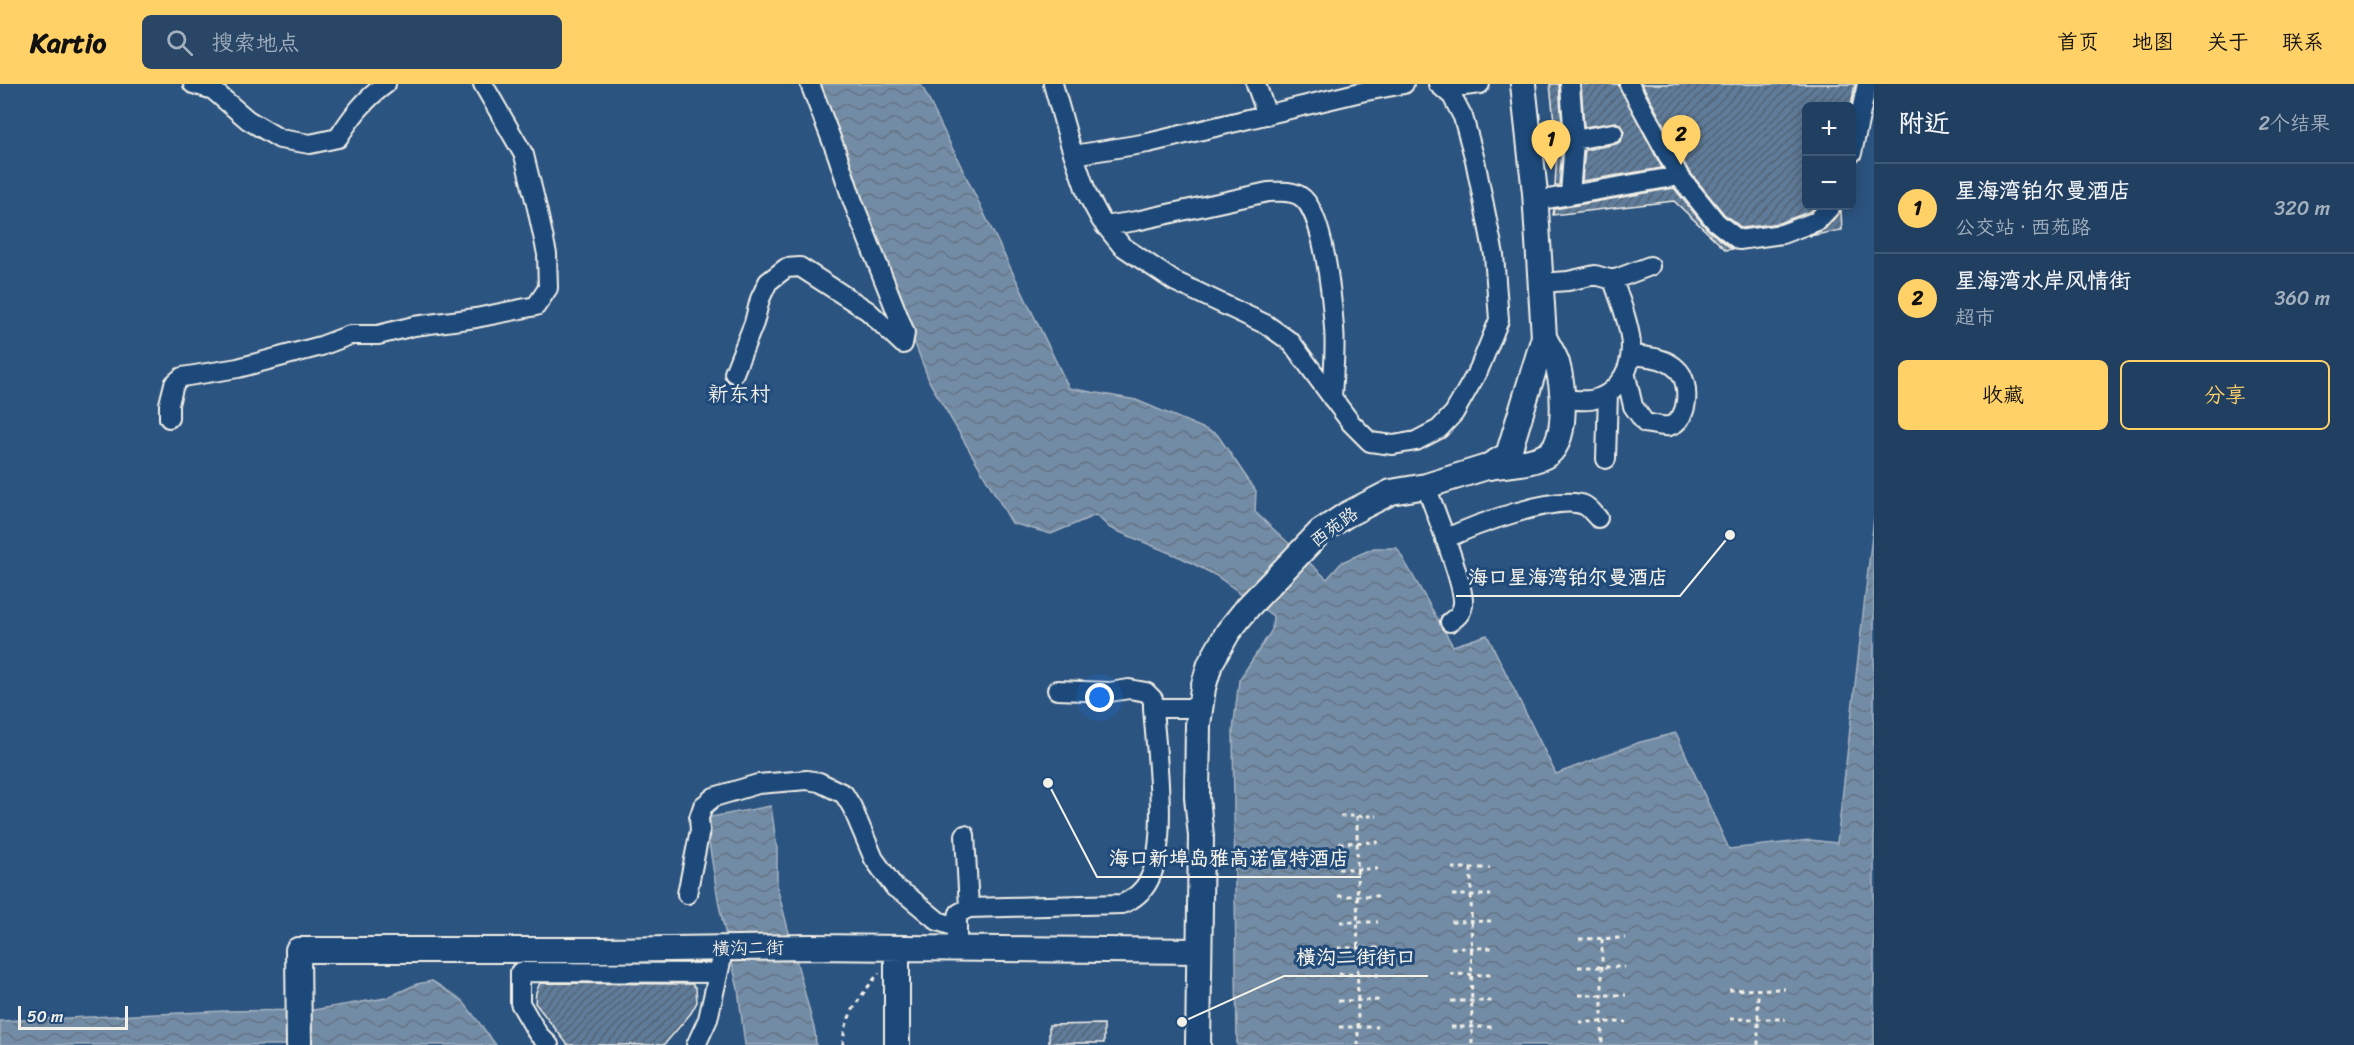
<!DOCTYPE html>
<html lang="zh">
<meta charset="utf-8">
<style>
:root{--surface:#213f61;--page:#294667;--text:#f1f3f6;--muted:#a2afbd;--line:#3e5876;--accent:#ffd166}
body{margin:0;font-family:Sriracha,"LXGW WenKai TC",sans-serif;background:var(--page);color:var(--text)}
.controls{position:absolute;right:18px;top:18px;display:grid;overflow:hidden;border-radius:9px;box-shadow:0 3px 15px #0003}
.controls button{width:54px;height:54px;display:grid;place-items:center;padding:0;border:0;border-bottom:2px solid var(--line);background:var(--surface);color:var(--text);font:30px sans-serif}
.scale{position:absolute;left:18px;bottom:15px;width:110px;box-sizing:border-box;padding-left:6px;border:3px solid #f4f1e8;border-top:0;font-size:16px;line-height:21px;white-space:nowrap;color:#f4f1e8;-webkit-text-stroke:4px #1f4a7a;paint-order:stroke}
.you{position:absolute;left:1100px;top:614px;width:21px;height:21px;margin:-15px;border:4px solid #fff;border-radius:50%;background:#1a73e8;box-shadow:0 0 0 9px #1a73e833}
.badge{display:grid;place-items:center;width:39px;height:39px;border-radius:50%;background:var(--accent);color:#111;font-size:20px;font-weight:700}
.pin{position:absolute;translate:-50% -50px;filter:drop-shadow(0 2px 3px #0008)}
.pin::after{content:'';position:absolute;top:32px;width:21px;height:18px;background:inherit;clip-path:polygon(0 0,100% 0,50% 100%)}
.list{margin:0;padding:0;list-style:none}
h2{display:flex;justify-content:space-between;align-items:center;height:78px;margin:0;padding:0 24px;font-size:26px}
h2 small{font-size:20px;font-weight:400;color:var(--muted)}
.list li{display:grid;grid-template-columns:39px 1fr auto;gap:18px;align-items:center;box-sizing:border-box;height:90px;padding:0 24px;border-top:2px solid var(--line)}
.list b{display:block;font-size:22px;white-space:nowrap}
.list p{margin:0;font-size:20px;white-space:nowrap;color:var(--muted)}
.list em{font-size:20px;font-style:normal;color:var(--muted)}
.actions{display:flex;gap:12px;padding:18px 24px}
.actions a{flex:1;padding:14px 0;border:2px solid var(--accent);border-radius:9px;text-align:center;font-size:21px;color:var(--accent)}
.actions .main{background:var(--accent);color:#111}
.icon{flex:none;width:33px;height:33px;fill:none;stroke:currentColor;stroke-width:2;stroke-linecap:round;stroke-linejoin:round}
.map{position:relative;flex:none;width:1874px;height:961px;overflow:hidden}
header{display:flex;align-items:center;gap:36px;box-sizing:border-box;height:84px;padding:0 30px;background:var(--accent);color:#111}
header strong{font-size:28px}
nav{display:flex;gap:33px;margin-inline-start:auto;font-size:21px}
.search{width:420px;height:54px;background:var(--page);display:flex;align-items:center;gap:15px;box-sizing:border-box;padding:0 21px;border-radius:9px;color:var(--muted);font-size:22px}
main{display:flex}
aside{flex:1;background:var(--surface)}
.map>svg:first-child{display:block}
.water{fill:url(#water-waves);stroke:#a7b4c0;stroke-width:1.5}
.building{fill:url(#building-hatch);stroke:#f4f1e8;stroke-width:1.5}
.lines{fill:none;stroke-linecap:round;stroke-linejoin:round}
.street-casing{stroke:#f4f1e8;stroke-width:22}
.secondary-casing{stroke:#f4f1e8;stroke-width:28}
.path{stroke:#f4f1e8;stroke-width:3;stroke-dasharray:4.5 4.5;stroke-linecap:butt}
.street{stroke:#1f4a7a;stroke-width:18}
.secondary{stroke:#1f4a7a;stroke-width:24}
.labels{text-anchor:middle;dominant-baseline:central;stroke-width:6;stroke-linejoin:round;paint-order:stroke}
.street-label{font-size:18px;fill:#f4f1e8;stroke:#1f4a7a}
.quarter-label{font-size:21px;fill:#f4f1e8;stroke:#1f4a7a}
.leader{fill:none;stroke:#f4f1e8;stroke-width:2}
.callout-dot{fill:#f4f1e8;stroke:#1f4a7a;stroke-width:2}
.callout-label{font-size:20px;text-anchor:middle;font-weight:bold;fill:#f4f1e8;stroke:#1f4a7a;stroke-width:6;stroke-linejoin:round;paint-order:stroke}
</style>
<header>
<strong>Kartio</strong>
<div class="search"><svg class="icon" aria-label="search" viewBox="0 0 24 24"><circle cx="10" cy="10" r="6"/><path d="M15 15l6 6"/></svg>搜索地点</div>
<nav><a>首页</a><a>地图</a><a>关于</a><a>联系</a></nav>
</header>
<main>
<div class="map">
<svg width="1874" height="961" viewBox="0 0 1874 961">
<defs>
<pattern id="water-waves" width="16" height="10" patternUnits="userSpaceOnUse" patternTransform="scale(1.5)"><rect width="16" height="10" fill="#738ca6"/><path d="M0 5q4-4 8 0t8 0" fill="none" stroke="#647484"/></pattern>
<pattern id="building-hatch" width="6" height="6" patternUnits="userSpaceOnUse" patternTransform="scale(1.5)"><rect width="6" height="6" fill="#5e7b9a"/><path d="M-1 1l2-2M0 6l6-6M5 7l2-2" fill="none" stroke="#556474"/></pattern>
</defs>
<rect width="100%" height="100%" fill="#2c5481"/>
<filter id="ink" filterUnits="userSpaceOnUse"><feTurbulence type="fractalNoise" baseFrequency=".0167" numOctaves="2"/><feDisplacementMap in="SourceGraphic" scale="12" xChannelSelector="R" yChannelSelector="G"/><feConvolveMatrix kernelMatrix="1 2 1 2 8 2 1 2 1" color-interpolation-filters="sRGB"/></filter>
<g filter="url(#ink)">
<path class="water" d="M816,0h105l148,304 67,12 81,34 39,57 -1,21 72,67 15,-17 32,-14h23l56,98 34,-11 69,139 81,-31 39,-10 53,116 81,-9 27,3 37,-325v527h-637l-4,-314 6,-51 33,-50 1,-14 -58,-41 -33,-17 -72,-30 -14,-13 -45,19 -39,-11 -82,-140z
M771,722l6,43v38l38,145 1,13h-71l-7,-56 -19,-84 -14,-87z
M432,897l30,19 34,45h-496v-24l225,-10 88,-1 73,-12 31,-14z"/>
<path class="building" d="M1550,0h9l4,56 -4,45 -4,1 2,-37z
M1581,0h37l44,84 -80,13 3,-31 31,-6 5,-3 3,-9 -2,-6 -6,-4 -32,5z
M1642,0h213l-4,22h-45v100h10l-5,5 -32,12 -37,5 -18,-14 -36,-44z
M1674,104l33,41 25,20 -6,1 -52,-49 -121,14 1,-6z
M1841,127l1,19 -33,6 16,-7z
M540,899l152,1 4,4 1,14 -6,11 -27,32h-96l-33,-42 1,-11z
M1104,940v19h-55v-18z"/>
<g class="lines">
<defs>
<path id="street" d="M193,0l20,6 35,30 32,19 30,5 28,-6c14,-22 27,-39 48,-54
M1053,0l17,60 17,50 14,26 21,26 52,35 93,44 24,17 60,81 19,19 23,3 23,-4 23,-12 15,-16 25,-44 20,-49 -5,-65 -19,-95 -12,-43 -11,-21 -14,-12
M1256,0l11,31
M1442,0l22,2 16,-2
M1570,0l4,56 -4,55
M1629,0l50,92
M1574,56l39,-7
M1852,69l15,-69
M1074,71l74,-12 213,-51 43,-8
M1536,117l143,-25 37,46 23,18 43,-6 35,-13 14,-15
M1105,142l31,-5 132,-29c11,0 22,-2 32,4 24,14 32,104 34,132 2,23 -1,47 -2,70
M1613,196l37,-14
M1541,199l27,-2 27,-6 18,5c11,33 32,75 4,105 -15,18 -34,17 -55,13
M734,289l20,-50 6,-24 8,-17 18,-14 14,-1 68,44 35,33 2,-11 -52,-131 -16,-48 -27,-70
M1626,292l7,30 12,17c7,1 17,4 24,3 21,-5 22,-45 8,-57 -12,-12 -29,-12 -45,-14
M169,334v-14l5,-20 8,-7 56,-9 83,-22 29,-11h28l36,-9 62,-8 60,-12 12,-18 -1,-34 -10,-46 -13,-53 -41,-71
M1606,375l2,-66
M1426,402c8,23 39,99 37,118 -1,9 -6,13 -13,18
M1445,455c27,-13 111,-45 139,-34 5,2 10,9 14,13
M1057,606l53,2 19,-3 17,3 7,7v9
M965,751l4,73
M687,810l13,-64 -1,-12 4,-12 11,-9 44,-13 49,-4 12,2 25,12 8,13 22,52 21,29 13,8 30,25 18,6
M957,865v-29l2,-7 10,-5 153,-4c12,-5 21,-12 27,-24 20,-38 7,-128 4,-172h47
M549,961l-11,-11 -18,-31v-31l197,1
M696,961l12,-26 13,-57"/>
<path id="secondary" d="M1490,383c17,-3 39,-3 55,-11 25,-13 18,-71 12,-93 -3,-9 -9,-17 -13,-26
M897,865v96
M299,961l-1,-95h305l207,-3 388,4
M1198,961l3,-209 -4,-39 1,-72 5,-37 7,-24 18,-32 20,-25 72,-75 26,-17 45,-23 35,-6 61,-19 21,-12 36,-118 -9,-144 -12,-109"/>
</defs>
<use href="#street" class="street-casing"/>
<use href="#secondary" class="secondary-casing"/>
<path class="path" d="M1340,732h37
M1357,732l1,229
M1339,759l39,-1
M1452,784h38
M1471,784l1,177
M1338,785h40
M1452,811h39
M1338,812h40
M1340,838h38
M1451,838l40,-1
M1579,855l46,-1
M1602,855v106
M1338,864h41
M1451,864h42
M1578,883h47
M1339,890l40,1
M1450,890l41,1
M1729,906l56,-1
M1579,911h47
M1338,917l42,-1
M1451,917h41
M1730,935h55
M1579,938h47
M1339,943h39
M1451,943h42
M843,961c0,-27 19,-51 36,-72
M1758,961v-55"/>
<use href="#street" class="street"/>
<use href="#secondary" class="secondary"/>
</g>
</g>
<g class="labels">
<g class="street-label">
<text transform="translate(1334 443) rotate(-36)">西苑路</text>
<text transform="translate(748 864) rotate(-1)">横沟二街</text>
</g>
<g class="quarter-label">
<text x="739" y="310">新东村</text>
</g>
</g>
<path class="leader" d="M1730 451L1680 512H1456M1048 699L1097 793H1361M1182 938L1284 892H1428"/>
<g class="callout-dot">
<circle cx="1730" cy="451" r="6"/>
<circle cx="1048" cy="699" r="6"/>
<circle cx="1182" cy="938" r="6"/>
</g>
<g class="callout-label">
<text x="1568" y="500">海口星海湾铂尔曼酒店</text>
<text x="1229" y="781">海口新埠岛雅高诺富特酒店</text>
<text x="1356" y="880">横沟二街街口</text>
</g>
</svg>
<div class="controls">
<button>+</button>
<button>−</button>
</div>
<div class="scale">50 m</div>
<div class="you"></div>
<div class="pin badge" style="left:1551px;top:86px">1</div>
<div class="pin badge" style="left:1681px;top:81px">2</div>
</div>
<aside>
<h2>附近<small>2个结果</small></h2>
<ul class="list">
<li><span class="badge">1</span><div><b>星海湾铂尔曼酒店</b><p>公交站 · 西苑路</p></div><em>320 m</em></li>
<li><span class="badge">2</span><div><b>星海湾水岸风情街</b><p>超市</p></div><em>360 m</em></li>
</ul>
<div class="actions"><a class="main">收藏</a><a>分享</a></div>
</aside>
</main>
